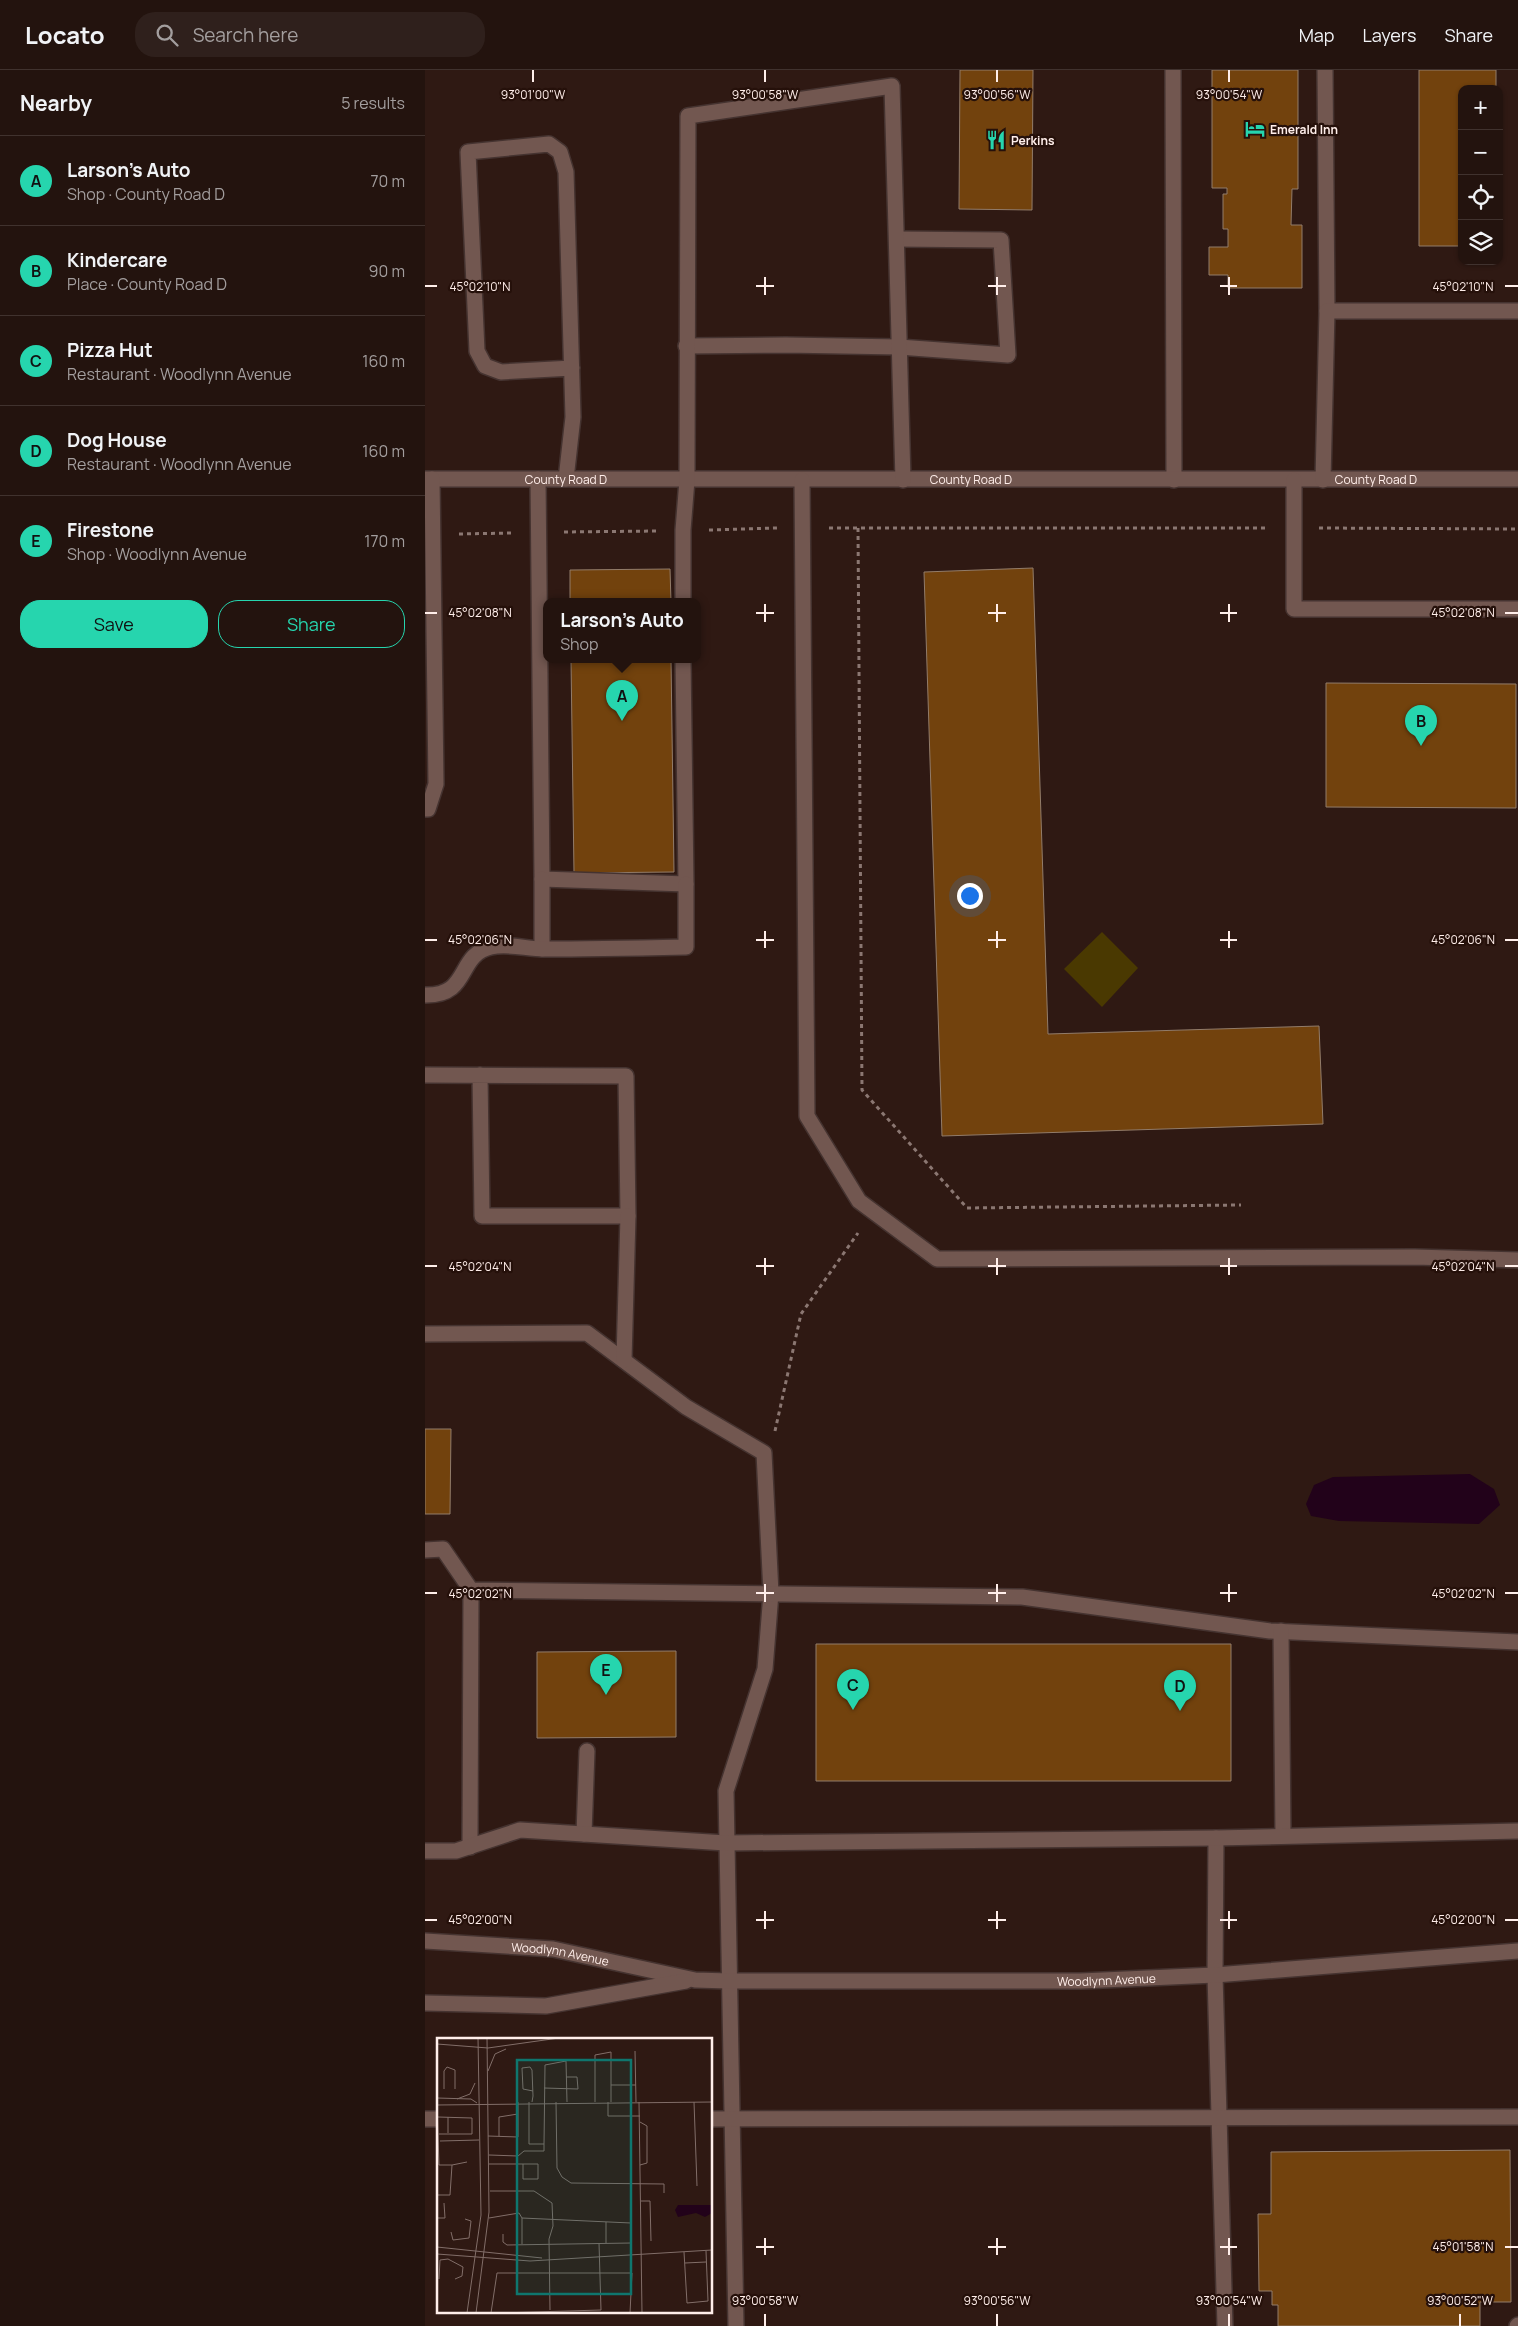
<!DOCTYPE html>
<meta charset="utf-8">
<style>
:root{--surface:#23130e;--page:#2f201c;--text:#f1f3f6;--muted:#a39e9e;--line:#40322e;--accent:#26d5ae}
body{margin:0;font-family:Manrope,sans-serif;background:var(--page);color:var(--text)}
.controls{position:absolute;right:15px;top:15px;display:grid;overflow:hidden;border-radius:10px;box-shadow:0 1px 4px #0004}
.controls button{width:45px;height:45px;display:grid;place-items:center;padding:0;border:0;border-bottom:1px solid var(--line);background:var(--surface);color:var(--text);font:25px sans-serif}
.you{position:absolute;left:544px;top:825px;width:18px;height:18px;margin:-12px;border:4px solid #fff;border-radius:50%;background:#1a73e8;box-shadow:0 0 0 8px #1a73e833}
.badge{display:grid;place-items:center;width:32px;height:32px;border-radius:50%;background:var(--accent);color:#111;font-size:16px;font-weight:700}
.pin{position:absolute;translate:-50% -41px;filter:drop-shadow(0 1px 2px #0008)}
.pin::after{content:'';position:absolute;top:26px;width:18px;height:15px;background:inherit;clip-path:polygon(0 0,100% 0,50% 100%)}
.popup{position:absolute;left:118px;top:528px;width:158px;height:65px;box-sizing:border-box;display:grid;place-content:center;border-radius:10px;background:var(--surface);filter:drop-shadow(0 1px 4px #0005);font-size:16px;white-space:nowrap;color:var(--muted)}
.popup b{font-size:19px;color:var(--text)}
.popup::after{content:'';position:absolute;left:50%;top:100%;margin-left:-10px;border:10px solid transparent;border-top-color:var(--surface)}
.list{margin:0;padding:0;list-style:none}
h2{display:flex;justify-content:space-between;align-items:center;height:65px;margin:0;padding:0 20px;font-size:21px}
h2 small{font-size:16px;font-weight:400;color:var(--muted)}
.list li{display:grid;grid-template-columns:32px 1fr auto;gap:15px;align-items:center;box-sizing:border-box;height:90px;padding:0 20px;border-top:1px solid var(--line)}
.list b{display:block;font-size:19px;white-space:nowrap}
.list p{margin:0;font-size:16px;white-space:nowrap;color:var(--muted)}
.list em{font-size:16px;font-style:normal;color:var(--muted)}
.actions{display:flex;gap:10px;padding:15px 20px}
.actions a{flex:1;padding:11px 0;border:1px solid var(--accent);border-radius:20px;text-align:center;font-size:18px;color:var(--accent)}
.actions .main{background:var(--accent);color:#111}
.icon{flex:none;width:28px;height:28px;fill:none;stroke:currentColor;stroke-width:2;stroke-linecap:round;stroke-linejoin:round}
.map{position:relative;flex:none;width:1093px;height:2256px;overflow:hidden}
header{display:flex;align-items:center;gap:30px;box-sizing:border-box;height:70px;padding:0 25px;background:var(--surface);border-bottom:1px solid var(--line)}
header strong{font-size:24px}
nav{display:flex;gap:28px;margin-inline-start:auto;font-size:18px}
.search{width:350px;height:45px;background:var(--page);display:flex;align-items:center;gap:12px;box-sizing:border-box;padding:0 18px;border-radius:20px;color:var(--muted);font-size:19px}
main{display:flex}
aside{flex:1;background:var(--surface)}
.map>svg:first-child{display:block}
.green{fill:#4a3901}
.water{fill:#22021a}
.building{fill:#72420d;stroke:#927c6a}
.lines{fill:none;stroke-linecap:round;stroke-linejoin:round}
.minor-casing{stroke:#453330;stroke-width:18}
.path{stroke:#8b7772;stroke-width:3;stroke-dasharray:4 4;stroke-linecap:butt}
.minor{stroke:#725750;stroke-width:15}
.ticks{fill:none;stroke:#ffeeea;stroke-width:2}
.labels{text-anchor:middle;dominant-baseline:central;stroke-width:4.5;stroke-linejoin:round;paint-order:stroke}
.poi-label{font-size:12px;font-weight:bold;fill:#ffeeea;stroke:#25100a;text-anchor:start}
.street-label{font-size:12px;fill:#ffeeea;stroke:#25100a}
.inset-road{fill:none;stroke:#826e69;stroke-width:1}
.view{fill:#0f766e;fill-opacity:0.15;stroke:#0f766e;stroke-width:2.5}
.inset-edge{fill:none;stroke:#ffeeea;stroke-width:2.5}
.ticks-label{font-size:12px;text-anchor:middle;fill:#ffeeea;stroke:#25100a;stroke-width:4.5;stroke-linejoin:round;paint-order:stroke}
</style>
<header>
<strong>Locato</strong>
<div class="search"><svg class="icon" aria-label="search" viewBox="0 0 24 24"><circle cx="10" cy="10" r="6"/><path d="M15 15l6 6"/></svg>Search here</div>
<nav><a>Map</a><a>Layers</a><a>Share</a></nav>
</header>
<main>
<aside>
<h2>Nearby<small>5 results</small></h2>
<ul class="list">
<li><span class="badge">A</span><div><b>Larson's Auto</b><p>Shop · County Road D</p></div><em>70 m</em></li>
<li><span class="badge">B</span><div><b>Kindercare</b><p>Place · County Road D</p></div><em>90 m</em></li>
<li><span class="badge">C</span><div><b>Pizza Hut</b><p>Restaurant · Woodlynn Avenue</p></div><em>160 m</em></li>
<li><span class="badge">D</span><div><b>Dog House</b><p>Restaurant · Woodlynn Avenue</p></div><em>160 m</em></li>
<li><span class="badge">E</span><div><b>Firestone</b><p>Shop · Woodlynn Avenue</p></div><em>170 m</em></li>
</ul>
<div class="actions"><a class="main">Save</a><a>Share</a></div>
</aside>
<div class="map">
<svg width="1093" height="2256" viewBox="0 0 1093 2256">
<rect width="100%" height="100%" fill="#2f1913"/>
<path class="green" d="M677,862l36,36 -36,39 -38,-38z"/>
<path class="water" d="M1045,1404l24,15 6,16 -21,19 -140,-3 -28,-5 -5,-12 8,-19 19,-8z"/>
<path class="building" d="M535,0h73l-1,140 -73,-1z
M787,0h86v119h-6l-1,36h11v63h-74v-13h-19v-28h19v-18h-5v-35h4v-6h-15z
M994,0h77v19h-34v157h-43z
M608,498l15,466 271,-8 4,98 -381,12 -18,-564z
M245,499l1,33h-101v-32z
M146,590h100l3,212 -100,1z
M901,613l190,1v124l-190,-1z
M0,1359h26l-1,85h-25z
M391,1574h415v137h-415z
M251,1581v86l-139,1v-86z
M1085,2080l1,152h-31v24h-202v-21h-6v-14h-13l-1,-77h13v-62z"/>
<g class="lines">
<defs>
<g id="minor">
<path d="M748,0l1,410"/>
<path d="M900,0l2,241"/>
<path d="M261,276l100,-1 113,2 109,8 -7,-115 -104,-1"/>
<path id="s1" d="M0,409h1093"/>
<path d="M113,409l4,400 144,5 -3,-224"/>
<path d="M141,409l7,-62 -7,-245 -6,-20 -11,-8 -81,8 9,199 8,15 16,6 71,-4"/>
<path d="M377,410l5,636 52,85 78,58 478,-2 103,3"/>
<path d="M869,410v129h224"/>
<path d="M898,410l4,-169h191"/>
<path d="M258,532v-72l4,-50 1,-364 204,-30 11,394"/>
<path d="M0,739h3l8,-25 -4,-305"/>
<path d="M117,879v-70"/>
<path d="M0,925c46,1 31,-40 66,-48 17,-4 36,2 53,2 47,0 95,-1 142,-2v-63"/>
<path d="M0,1005l201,1 2,140h-146l-2,-141"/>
<path d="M0,1264l162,-1 99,74 78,46 7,140 -6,76 -39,122 10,535"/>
<path d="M199,1290l4,-144"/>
<path d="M0,1480l18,-1 28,41 551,7 248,34 248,11"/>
<path d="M856,1561l2,205"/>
<path d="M159,1764l3,-83"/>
<path d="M791,1768l-1,137 10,351"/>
<path d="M45,1777l1,-257"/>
<path d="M0,1781h31l64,-21 206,13 490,-5 302,-7"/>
<path id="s2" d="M0,1871l128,8 142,31 34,1h352l134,-6 303,-24"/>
<path d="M0,1933l121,3 140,-25"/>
<path d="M0,2049h14"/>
<path d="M286,2049l807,-2"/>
<path d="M1092,2256l1,-1"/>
</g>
</defs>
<use href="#minor" class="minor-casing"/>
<path class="path" d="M404,458h438
M433,458l4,562 105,118 274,-3
M894,458l199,1
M284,460l68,-2
M139,462l93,-1
M34,464l53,-1
M350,1361l26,-117 57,-81"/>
<use href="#minor" class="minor"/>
</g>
<path class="ticks" d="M108,0v12M340,0v12M572,0v12M804,0v12M340,207v18M572,207v18M804,207v18M0,216h12M331,216h18M563,216h18M795,216h17M1080,216h13M340,534v18M572,534v18M804,534v18M0,543h12M331,543h18M563,543h18M795,543h17M1080,543h13M340,861v17M572,861v17M804,861v17M0,870h12M331,870h18M563,870h18M795,870h17M1080,870h13M340,1188v17M572,1188v17M804,1188v17M0,1196h12M331,1196h18M563,1196h18M795,1196h17M1080,1196h13M340,1514v18M572,1514v18M804,1514v18M0,1523h12M331,1523h18M563,1523h18M795,1523h17M1080,1523h13M340,1841v18M572,1841v18M804,1841v18M0,1850h12M331,1850h18M563,1850h18M795,1850h17M1080,1850h13M340,2168v17M572,2168v17M804,2168v17M331,2177h18M563,2177h18M795,2177h17M1080,2177h13M340,2244v12M572,2244v12M804,2244v12M1035,2244v12"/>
<defs>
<symbol id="hotel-bare" viewBox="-9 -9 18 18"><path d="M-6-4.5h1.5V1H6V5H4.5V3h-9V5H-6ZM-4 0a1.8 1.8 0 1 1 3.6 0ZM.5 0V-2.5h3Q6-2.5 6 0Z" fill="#26d5ae" stroke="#25100a" stroke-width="2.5" paint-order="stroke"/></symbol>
<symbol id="restaurant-bare" viewBox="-9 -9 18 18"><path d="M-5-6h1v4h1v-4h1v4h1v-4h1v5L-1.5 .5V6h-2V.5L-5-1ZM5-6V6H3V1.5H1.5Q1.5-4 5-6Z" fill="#26d5ae" stroke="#25100a" stroke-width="2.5" paint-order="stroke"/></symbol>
</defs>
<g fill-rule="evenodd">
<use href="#hotel-bare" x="816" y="45" width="28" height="28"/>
<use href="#restaurant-bare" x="557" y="56" width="28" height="28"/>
</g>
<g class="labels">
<g class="poi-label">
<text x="845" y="59">Emerald Inn</text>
<text x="586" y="70">Perkins</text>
</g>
<g class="street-label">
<text stroke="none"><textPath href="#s1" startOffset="141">County Road D</textPath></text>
<text stroke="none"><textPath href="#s1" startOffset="546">County Road D</textPath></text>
<text stroke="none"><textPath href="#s1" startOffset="951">County Road D</textPath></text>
<text stroke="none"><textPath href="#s2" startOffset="136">Woodlynn Avenue</textPath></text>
<text stroke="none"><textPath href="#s2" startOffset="685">Woodlynn Avenue</textPath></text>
</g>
</g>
<g transform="translate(12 1968)">
<rect width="275" height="275" fill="#2f1913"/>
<path d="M241,167h33l1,8 -7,4 -9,-4 -18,4 -3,-7z" fill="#22021a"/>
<path class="inset-road" d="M0,6l51,4 71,-10M198,13l1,51M51,33l7,-17 11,-5M107,50l34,1 -1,-12h-11M7,51v-18l3,-4 8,3v19M0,60l34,1 6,4M20,61l13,-5 5,-11M92,64v42h15l1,-79 21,-4 1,41M95,64l1,-6 -1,-26 -2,-3 -8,1 1,21 10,2M119,64l1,66 5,9 9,6 93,1v9M158,64v-47l16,-3v33M171,64v14h32M174,64v-17h25M202,64l3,211M257,64l3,84M0,67l275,-3M1,79l34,1v16h-33M11,79v16M203,84l7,4v37l-7,2M51,98l30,1v-35M62,98v-19l19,-3M3,103l39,-1M52,117l29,1 6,-5h20v-7M52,126h34v15h15v-15h-15M15,127l15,-3M53,153h44l18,12 1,23 -4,13 1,71M0,157h13l2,-30h-13l-2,-60M204,163h9l1,40M0,180h8l-1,-15M52,180l30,-5 3,5 109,5v20l-124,2 -4,-3v-8M169,184v21M14,194l2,8 16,-2 2,-17 -6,-2M85,206v-26M0,209l105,11M247,214l3,51 21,-2 -2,-50M0,216l93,7 182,-11M248,225l21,-1M2,241l1,-19 8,-1 15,8 -1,9 -7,3M30,275l14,-98 -3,-177M39,275l13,-101 -2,-174M54,275l6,-40h135l-2,40M63,275l101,-3 -2,-67"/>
<path class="view" d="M80,22h114v234h-114z"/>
<rect width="275" height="275" class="inset-edge"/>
</g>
<g class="ticks-label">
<text x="108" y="29">93°01'00"W</text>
<text x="340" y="29">93°00'58"W</text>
<text x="572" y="29">93°00'56"W</text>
<text x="804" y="29">93°00'54"W</text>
<text x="55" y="221">45°02'10"N</text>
<text x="1038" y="221">45°02'10"N</text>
<text x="55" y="547">45°02'08"N</text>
<text x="1038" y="547">45°02'08"N</text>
<text x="55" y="874">45°02'06"N</text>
<text x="1038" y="874">45°02'06"N</text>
<text x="55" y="1201">45°02'04"N</text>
<text x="1038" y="1201">45°02'04"N</text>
<text x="55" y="1528">45°02'02"N</text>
<text x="1038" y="1528">45°02'02"N</text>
<text x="55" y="1854">45°02'00"N</text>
<text x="1038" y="1854">45°02'00"N</text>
<text x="1038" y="2181">45°01'58"N</text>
<text x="340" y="2235">93°00'58"W</text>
<text x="572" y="2235">93°00'56"W</text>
<text x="804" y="2235">93°00'54"W</text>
<text x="1035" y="2235">93°00'52"W</text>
</g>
</svg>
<div class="controls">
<button>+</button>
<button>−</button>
<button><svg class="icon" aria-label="locate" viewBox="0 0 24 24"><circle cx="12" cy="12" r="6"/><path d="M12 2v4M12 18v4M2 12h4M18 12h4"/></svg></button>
<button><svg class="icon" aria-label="layers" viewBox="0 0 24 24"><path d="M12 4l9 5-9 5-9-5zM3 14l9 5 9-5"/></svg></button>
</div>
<div class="you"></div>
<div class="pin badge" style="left:197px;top:651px">A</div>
<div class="popup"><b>Larson's Auto</b>Shop</div>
<div class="pin badge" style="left:996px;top:676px">B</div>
<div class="pin badge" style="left:428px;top:1640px">C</div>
<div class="pin badge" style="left:755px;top:1641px">D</div>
<div class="pin badge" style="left:181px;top:1625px">E</div>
</div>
</main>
